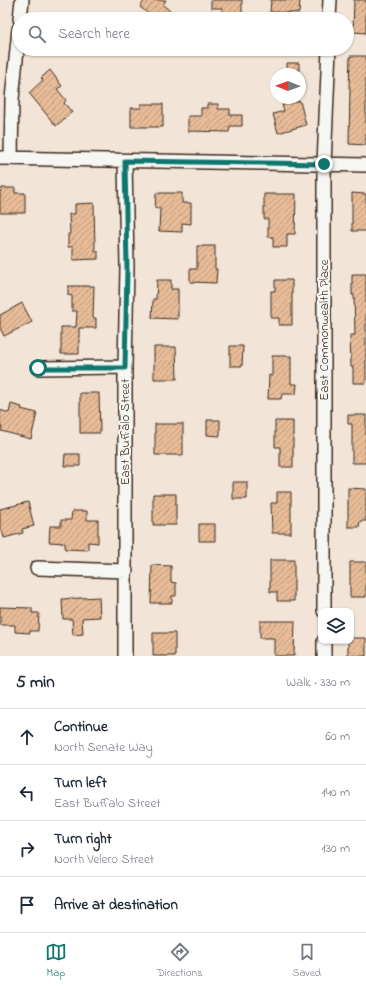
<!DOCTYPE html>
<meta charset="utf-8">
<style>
:root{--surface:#fff;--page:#f2f2f3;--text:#1f2937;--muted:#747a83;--line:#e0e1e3;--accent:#0f766e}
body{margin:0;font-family:"Indie Flower",sans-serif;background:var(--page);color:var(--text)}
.controls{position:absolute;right:12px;bottom:12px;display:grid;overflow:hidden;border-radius:8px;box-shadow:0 1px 3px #0004}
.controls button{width:36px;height:36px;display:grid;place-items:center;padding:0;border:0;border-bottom:1px solid var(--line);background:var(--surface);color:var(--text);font:20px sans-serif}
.compass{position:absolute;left:270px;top:68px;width:36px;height:36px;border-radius:50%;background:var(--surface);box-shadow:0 1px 3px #0004;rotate:271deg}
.stop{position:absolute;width:12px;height:12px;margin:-9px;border:3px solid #0f766e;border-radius:50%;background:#fff}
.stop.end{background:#0f766e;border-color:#fff;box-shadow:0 1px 4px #0008}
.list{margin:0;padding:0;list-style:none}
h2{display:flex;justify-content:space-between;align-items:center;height:52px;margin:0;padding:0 16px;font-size:17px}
h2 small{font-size:13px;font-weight:400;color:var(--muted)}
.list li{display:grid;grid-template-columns:26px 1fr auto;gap:12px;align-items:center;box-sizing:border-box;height:56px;padding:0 16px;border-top:1px solid var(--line)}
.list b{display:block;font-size:15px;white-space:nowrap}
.list p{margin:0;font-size:13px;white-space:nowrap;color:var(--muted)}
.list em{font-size:13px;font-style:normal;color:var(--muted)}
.icon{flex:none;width:22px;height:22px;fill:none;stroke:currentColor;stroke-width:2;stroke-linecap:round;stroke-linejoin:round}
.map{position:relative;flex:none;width:366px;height:656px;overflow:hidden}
.search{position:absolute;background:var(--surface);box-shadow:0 1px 3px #0004;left:12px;right:12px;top:12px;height:44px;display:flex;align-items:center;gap:10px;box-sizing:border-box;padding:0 14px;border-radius:22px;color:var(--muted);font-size:15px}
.sheet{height:276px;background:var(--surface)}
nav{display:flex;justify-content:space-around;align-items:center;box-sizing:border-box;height:56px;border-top:1px solid var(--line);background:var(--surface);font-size:11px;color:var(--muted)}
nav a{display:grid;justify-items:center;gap:2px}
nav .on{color:var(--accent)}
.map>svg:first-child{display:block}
.building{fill:url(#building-hatch);stroke:#3b2a1e}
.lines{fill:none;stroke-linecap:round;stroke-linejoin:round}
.minor-casing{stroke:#3b2a1e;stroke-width:16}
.minor{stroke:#f6f6f2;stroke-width:13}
.route{stroke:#0f766e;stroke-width:5}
.labels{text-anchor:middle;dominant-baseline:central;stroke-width:4;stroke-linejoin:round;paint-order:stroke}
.street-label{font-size:13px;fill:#3b2a1e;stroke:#f6f6f2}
</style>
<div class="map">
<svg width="366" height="656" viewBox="0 0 366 656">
<defs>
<pattern id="building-hatch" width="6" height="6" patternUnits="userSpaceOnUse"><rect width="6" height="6" fill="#e8bc98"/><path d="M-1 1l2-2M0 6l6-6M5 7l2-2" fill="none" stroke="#bd997b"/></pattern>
</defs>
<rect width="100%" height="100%" fill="#f2e5d7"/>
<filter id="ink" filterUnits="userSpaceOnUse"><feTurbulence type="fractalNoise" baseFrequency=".025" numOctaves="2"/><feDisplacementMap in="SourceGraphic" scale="8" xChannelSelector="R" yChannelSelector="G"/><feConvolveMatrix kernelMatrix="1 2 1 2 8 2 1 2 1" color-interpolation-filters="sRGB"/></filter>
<g filter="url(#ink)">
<path class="building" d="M145,0h21l-3,5 17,14h-25l-15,-12z
M211,0h31v14h-20v-6h-11z
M271,0h29l-1,13 -29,-1z
M354,0h12v33l-13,-1z
M350,56h16v89l-17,-1 1,-56h-1z
M287,63h12v11h-12z
M50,70l12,16 -5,3 9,11 -2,3 8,9 -16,14 -27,-33 14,-13 -2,-2z
M300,101l6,24 -28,8 -5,-19 11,-3 -2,-6z
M141,104h22v23h-32v-19h10z
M207,104h11v5h12v6h12v11h-12l-1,6 -41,-1v-15h13v-8h6z
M2,188h13v5h10v20h-25v-22h1z
M156,193h26v10h9v21l-9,-1v9l-23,-1 1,-23h-5z
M352,193l14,1v37h-14z
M264,194h32l-1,40h-8v13h-14v-10h-5v-18h-4z
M94,203l1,48h3v8l-25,1v-13h-5v-13h2l-1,-20h6v-10z
M197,246h18v23h2l-1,14 -26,-1v-13h7z
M352,274h14v109h-13v-16h-2l-1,-32h5l-1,-40h-2z
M157,280h14v9h7v30l-26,-1 1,-19h3z
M275,280h17v45h-13v-7h-8v-27h4z
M68,286h26l-1,32h3v10h-17v26h-18v-27h15l1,-16h-5v-15l-4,-1z
M22,303l10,19 -28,14 -4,-8v-13z
M230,346h13l-1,20h-12z
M154,347h22l1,32h-23z
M272,356h19v28h6l-1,10h-14l-1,5h-13l1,-24 3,1z
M80,393h19l1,40h-20z
M11,404l11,3 -1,2 16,4 -6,26 -30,-8 1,-4 -2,-1v-16l9,3z
M348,415h18v48h-14v-39h-4z
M207,420h13v16l-13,-1z
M275,421h18v46h-13v-20h-5z
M155,424h28v31h-28z
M65,454h15v12h-16z
M233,482h14v17h-14z
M348,488l18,1v32h-6l-1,6h-11z
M277,492h14v41h-19l-1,-30h6z
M153,494h23v31h-23z
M28,502l6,24 -12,3 1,4 -19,5 -2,-8 -2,1v-22z
M72,511h15v9h11v23l-10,-1v8l-23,-1v-6l-16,-1 1,-16h11v-6h10z
M199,524h16v17h-16z
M270,560h24v41h-17v-9h-7z
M350,562h16v35h-16z
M152,565l19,1v16l5,1v13h-4v7h-21z
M99,597l1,20 -18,1 1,16 -10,1 -1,-16h-9l-1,-20z
M0,607l32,1v5h7l-1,18h-8v2l-15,-1v-7h-15z
M260,621h35l-1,35h-20v-18h-14z
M153,633h22v23h-22z
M351,638h15v18h-18v-15h3z"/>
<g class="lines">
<defs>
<path id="minor" d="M20,19l2,-19
M329,19l1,-19
M0,158l366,7
M11,158l1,-59 7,-70
M38,368l87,-1
M37,568l89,3
M324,611v-447l5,-115
M324,641v15
M125,656v-289l2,-100 -2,-106"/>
</defs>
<use href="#minor" class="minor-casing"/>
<use href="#minor" class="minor"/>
</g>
</g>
<g class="lines" filter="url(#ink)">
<path class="route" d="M38,368h87l2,-100 -2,-107 199,3"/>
</g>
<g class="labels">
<g class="street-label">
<text transform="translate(324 330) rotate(-90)">East Commonwealth Place</text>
<text transform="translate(125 432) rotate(-90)">East Buffalo Street</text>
</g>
</g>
</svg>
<div class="controls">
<button><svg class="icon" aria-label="layers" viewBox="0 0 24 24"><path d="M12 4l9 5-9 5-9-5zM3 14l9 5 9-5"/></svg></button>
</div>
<svg class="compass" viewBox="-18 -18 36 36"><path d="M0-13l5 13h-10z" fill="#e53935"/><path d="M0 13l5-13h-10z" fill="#747a83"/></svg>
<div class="stop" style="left:38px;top:368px"></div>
<div class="stop end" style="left:324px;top:164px"></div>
<div class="search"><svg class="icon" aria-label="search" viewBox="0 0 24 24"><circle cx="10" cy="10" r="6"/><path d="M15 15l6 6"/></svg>Search here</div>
</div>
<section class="sheet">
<h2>5 min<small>Walk · 330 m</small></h2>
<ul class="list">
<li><svg class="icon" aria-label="ahead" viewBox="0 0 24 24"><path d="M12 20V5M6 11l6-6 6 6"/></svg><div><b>Continue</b><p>North Senate Way</p></div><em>60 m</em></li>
<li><svg class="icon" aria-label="left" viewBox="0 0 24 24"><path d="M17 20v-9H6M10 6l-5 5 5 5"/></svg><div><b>Turn left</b><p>East Buffalo Street</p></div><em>140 m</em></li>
<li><svg class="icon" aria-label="right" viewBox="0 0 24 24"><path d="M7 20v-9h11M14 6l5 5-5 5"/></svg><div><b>Turn right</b><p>North Velero Street</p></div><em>130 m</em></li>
<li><svg class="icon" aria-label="arrive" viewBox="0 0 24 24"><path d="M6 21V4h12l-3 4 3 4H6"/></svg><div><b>Arrive at destination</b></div></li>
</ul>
</section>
<nav>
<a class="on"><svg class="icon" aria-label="map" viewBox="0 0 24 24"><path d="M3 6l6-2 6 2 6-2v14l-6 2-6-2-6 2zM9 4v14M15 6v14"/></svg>Map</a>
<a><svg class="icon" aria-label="directions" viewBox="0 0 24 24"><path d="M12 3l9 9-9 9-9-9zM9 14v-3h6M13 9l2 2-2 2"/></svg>Directions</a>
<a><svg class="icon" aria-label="saved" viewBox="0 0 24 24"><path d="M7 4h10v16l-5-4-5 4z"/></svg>Saved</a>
</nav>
